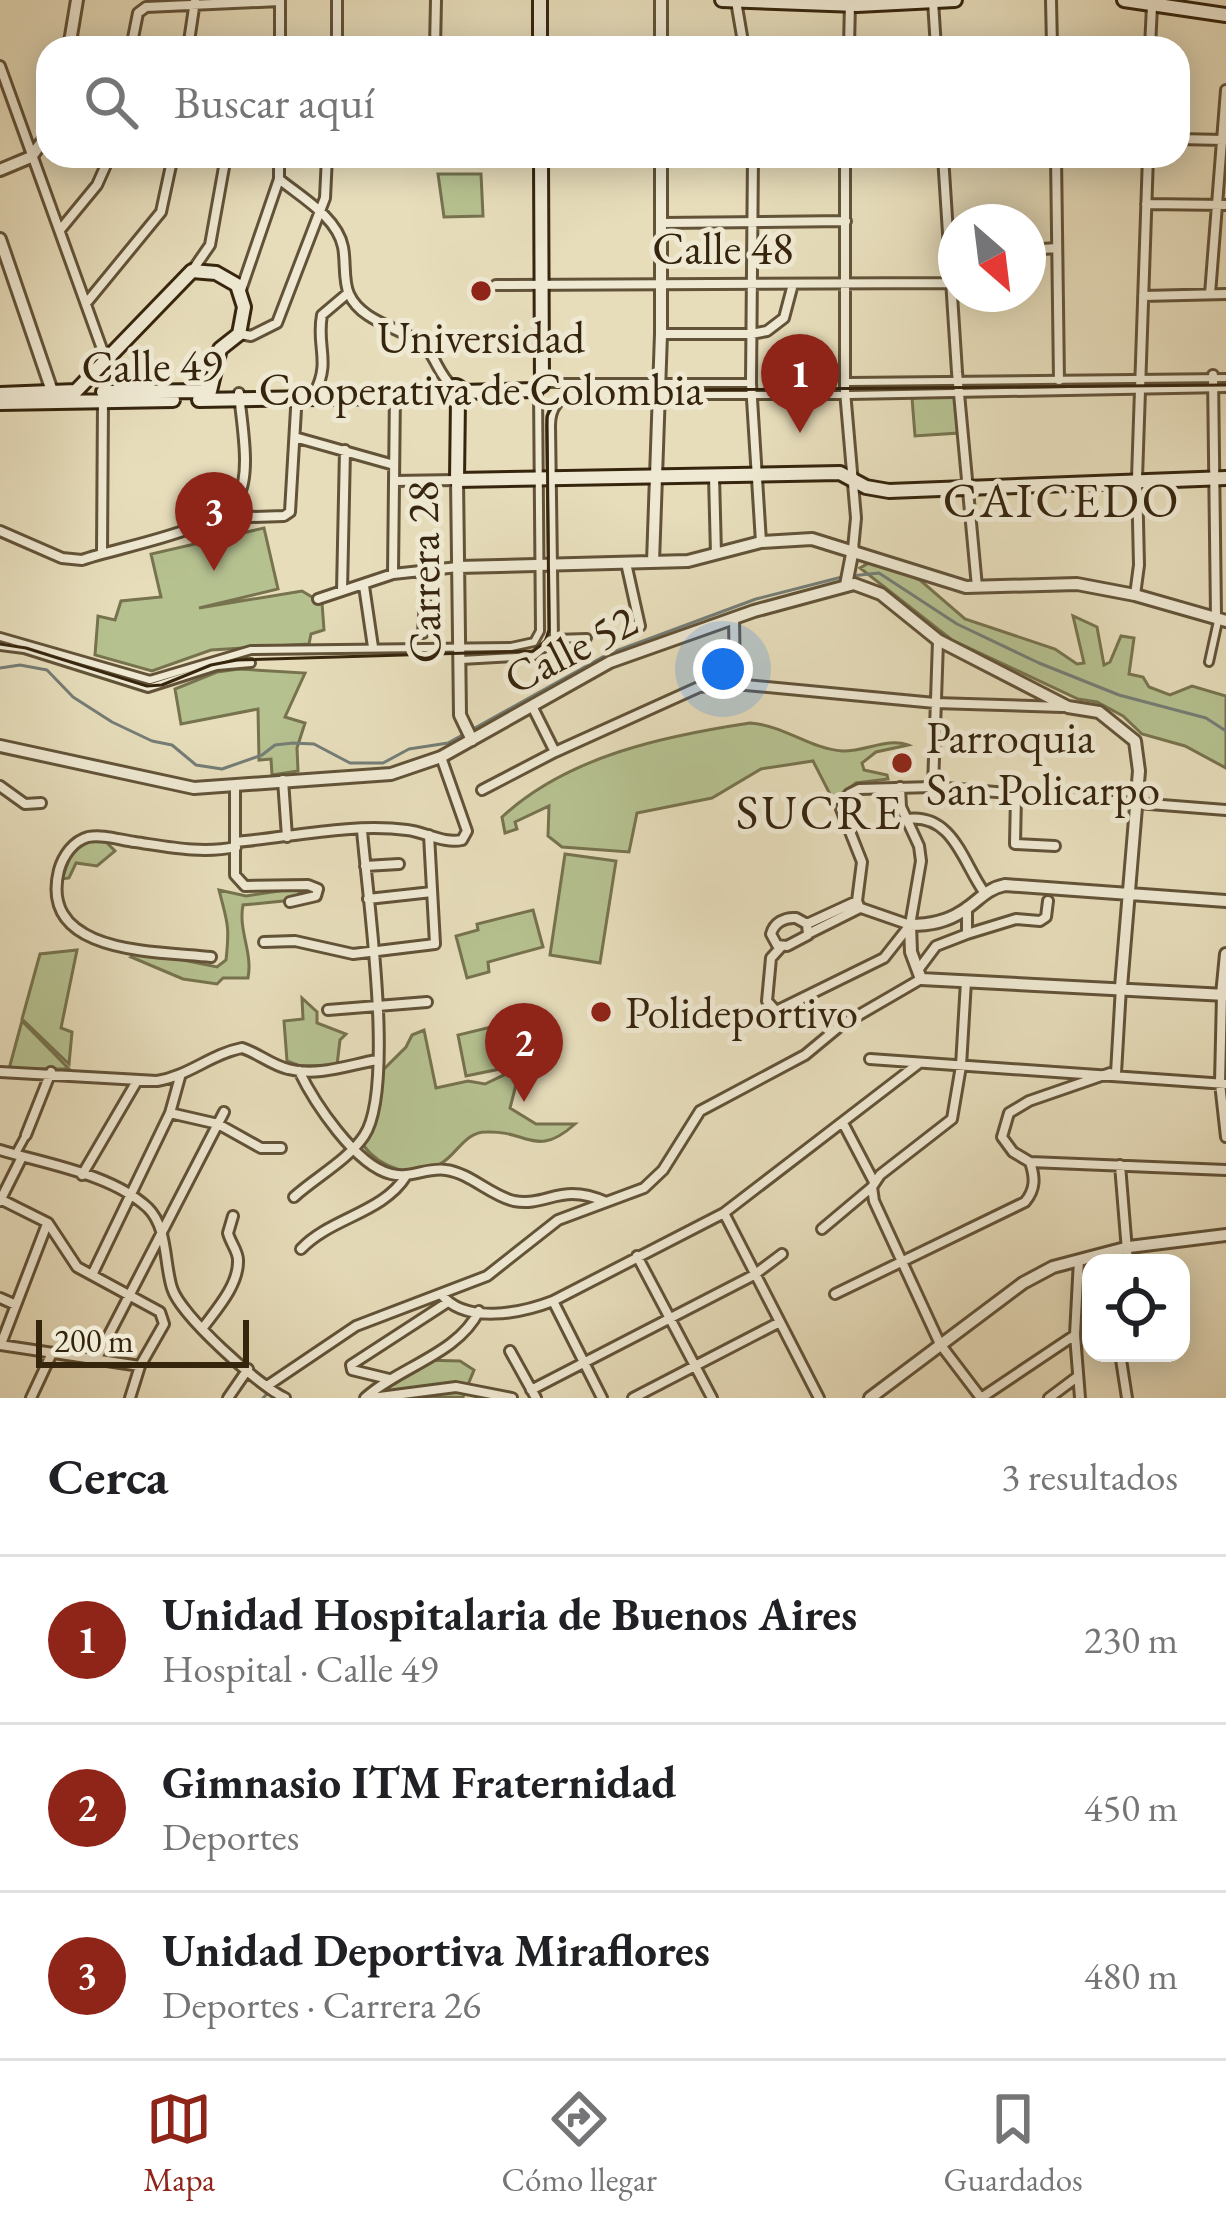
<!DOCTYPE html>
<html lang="es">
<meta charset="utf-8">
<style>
:root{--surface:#fff;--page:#f2f2f2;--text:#202124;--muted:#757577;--line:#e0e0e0;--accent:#8f2418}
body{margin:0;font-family:"EB Garamond",serif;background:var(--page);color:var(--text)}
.controls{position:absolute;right:36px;bottom:36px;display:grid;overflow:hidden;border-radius:24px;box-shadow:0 6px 30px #0003}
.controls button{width:108px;height:108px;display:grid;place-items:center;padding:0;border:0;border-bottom:3px solid var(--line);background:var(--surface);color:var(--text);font:60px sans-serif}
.compass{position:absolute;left:938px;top:204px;width:108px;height:108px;border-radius:50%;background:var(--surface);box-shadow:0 6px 30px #0003;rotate:152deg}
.scale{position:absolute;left:36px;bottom:30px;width:213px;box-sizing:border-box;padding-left:12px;border:6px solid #36250d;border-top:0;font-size:33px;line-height:42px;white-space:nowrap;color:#36250d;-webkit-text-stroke:9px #efe9d3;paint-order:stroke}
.you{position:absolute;left:723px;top:669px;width:42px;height:42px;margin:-30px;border:9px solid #fff;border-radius:50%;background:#1a73e8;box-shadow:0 0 0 18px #1a73e833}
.badge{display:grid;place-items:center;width:78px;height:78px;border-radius:50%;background:var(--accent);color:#fff;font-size:39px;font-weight:700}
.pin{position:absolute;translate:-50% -99px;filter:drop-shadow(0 3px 6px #0008)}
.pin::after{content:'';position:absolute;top:63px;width:42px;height:36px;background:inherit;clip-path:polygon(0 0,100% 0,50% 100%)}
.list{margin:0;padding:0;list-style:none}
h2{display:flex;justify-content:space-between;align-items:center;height:156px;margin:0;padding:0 48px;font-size:51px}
h2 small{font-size:39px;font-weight:400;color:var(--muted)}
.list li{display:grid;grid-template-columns:78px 1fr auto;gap:36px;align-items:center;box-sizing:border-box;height:168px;padding:0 48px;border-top:3px solid var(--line)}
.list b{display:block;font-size:45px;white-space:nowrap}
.list p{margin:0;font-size:39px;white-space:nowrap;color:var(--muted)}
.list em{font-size:39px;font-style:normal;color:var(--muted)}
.icon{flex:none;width:66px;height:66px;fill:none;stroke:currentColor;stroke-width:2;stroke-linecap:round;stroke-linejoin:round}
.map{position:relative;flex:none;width:1226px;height:1398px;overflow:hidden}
.search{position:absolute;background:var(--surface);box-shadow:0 6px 30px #0003;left:36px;right:36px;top:36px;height:132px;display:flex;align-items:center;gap:30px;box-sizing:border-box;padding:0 42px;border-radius:36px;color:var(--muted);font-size:45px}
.sheet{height:660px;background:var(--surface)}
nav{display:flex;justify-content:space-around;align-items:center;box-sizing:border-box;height:168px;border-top:3px solid var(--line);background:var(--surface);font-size:33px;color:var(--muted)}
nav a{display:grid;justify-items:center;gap:6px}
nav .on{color:var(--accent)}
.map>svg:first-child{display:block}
.green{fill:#b6c190;stroke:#76734e;stroke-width:3}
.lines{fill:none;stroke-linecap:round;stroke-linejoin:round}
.stream{stroke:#747d76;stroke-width:3}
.pedestrian-casing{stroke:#625338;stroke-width:12}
.minor-casing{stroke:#625338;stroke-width:14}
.tertiary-casing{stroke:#625338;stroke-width:16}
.secondary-casing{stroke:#36250d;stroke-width:18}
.pedestrian{stroke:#efe9d3;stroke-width:6}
.minor{stroke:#efe9d3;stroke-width:8}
.tertiary{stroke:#efe9d3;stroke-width:10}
.secondary{stroke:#efe9d3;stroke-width:12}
.tram{stroke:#36250d;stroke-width:3}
.poi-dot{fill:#8f2418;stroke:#efe9d3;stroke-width:4.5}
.labels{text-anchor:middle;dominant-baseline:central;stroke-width:10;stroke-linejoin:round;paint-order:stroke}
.street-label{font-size:45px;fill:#36250d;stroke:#efe9d3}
.poi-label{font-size:45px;fill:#36250d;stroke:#efe9d3;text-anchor:start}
.neighbourhood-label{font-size:48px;letter-spacing:3px;fill:#36250d;stroke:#efe9d3}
</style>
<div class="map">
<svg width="1226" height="1398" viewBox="0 0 1226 1398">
<rect width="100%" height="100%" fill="#e7ddbb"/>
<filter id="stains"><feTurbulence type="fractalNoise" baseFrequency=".00167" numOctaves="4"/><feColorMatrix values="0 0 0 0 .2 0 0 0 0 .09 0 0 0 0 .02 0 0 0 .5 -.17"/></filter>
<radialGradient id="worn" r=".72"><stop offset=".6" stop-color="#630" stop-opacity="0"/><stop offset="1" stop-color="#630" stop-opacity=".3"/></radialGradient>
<path class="green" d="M438,174h43l2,42 -39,1z
M955,395l3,38 -43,3 -3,-38z
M264,528l14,61 -79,19 103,-17 20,12 2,27 -13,4 -2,10 -98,6 -59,21 -57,-16 3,-39 17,4 6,-19 40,-4 -10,-43z
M874,560l46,20 45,39 90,30 22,15 7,-1 -11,-47 24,11 7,38 6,-3 11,-26 13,2 -5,36 14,3 6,10 21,8 22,-9 34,10v72l-41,-22 -43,-12 -19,-18 -26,-14 -19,-3 -126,-59 -92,-72z
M239,669l66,4 -20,44 20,6 -8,25 1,23 -26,4 -1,-16 -12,1 -1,-51 -77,15 -6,-35 42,-17z
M750,723c33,2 61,26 92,28 23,1 45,-14 66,-6l-32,7 -14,11 2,7 23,5 1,4 -32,4 -23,17 -20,-39 -52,8 -49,29 -75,15 -8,39 -67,-5 -14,-11 1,-30 -34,16 2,7 -12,4 -3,-16c66,-61 162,-81 248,-94z
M94,839l10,1 11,11 -18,15 -21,-3 -7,15 -7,1 10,-28z
M565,854l51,7 -16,102 -50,-8z
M298,888l2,7 -7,5 -50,5c-5,26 10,47 5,73h-25l-6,6 -34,-5 -52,-22 7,-6 79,16 9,-7c4,-36 1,-38 -7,-70l27,6z
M533,910l10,37 -55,15 1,10 -22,6 -11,-42 22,-6 -1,-6z
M77,950l-16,78 11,4 -3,32 -47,-45 18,-65z
M302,998l15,14v11l29,11 -6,6 -3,25 -37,1 -13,-5 -3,-40 19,-2z
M22,1021l47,48h-60z
M491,1027l9,42 -34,7 -8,-41z
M424,1030l12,58 32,-7 17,3 25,-12 7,9 -7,27 26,16h39c-39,35 -47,6 -89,8 -22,0 -29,23 -46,32 -27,16 -60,4 -77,-19l12,-30 7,-44 24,-24 6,-12z
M422,1360l38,1 14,9 -11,27 -79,1 8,-23z"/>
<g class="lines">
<path class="stream" d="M851,576l28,-3 78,51 82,39 80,32 87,23 20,13
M0,668l20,-3 27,5 26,27 39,25 40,19 20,4 24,20 26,4 40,-14 13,-10 18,-2 21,1 36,19h33l26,-14 39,-6 160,-89 148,-55 86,-22
M263,1398l5,-5"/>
<defs>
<path id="pedestrian" d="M849,382l377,-4
M545,383h206
M849,395l377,-7
M0,637l150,43 101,-30 260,-3 23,-5 6,-11 -2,-242
M554,639l33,-1
M0,646l24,3 124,39 69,-22 34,-3
M461,660l73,-4 20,-17 -3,-213c0,-17 7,-29 25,-31h264
M1209,662l9,-41
M15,1155l11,-20"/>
<path id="minor" d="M337,0v48
M1051,0l1,46
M736,1l8,47
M933,1l3,47
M1150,47l2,-41
M131,48l7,-35 8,-6 134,-6
M188,48l7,-47
M280,48v-46
M435,48l1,-48
M849,48l1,-46
M1010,48l140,-5
M0,66l106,294
M1178,139l46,1
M186,156l39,4
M444,156l8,5 313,-5
M753,156l-2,227 10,159
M845,156v235l11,127 -3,31
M943,156l14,216 20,215
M1056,156l3,224
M279,179c22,18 58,38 64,68 3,15 0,34 6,47 12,27 48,33 70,48 17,11 18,32 34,45
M1146,204l80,1
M662,223l184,-2
M60,230l37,-45 13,-29
M1028,250l29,-2
M192,271l18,-26 16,-89
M496,285l454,-2
M241,290l38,-111v-23
M1210,294l16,-204
M1143,296l83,-2
M88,301l73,-89 12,-56
M240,334l11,2 26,-13 48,-125 2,-42
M661,334h90l16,-3 17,-13 9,-34
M1213,375l3,241
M315,392c16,-31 1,-46 7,-77l26,-22
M298,438l96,27
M714,476l2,78
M394,481l63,-1
M251,517l33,-1 6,-4 7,-120
M0,531l62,27 20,2c39,-14 135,-28 156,-63 14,-24 3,-77 1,-104
M102,553l1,-152
M626,563l14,63
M393,574l2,-183
M364,586l9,61
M342,591l3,-141
M1135,595l4,-30 -2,-87 11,-322
M318,599l75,-25 65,-7
M734,618l1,66
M423,633l4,-64
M532,706l23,46
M283,780l4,57
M235,785v90l10,11 63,-1 10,4 -2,7 -26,6
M0,786l25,18 16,-1
M933,787l5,-146
M482,790l73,-38 144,-65 36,-3 200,19 127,4
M1016,795l-1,49 40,2
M907,819c46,-6 56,44 77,73
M236,842c55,-5 116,-19 171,-12 19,2 36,14 55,10l5,-9 -26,-74
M365,866l34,-2
M368,899l64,-7
M860,908l-3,-7 5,-39 -21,-53 8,-15 10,-5 74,-2 293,23
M861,908l49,17
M796,918l11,6 1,11 -21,11 -10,-1 -6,-11c3,-11 13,-17 25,-16z
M807,924l50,-23
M808,934l52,-26
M967,934l49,-15 24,2 6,-4 2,-16
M264,942l31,-1 58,13 82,-10 -6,-109
M781,947l-10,11 -4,43 9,10 108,-53 26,-33 11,-64 -2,-15 -18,-39 -1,-20
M211,957c-55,-6 -173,-2 -152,-87 4,-14 14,-29 29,-33 15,-3 32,3 47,5 34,5 67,12 101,5
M918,970l18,-24 31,-12v-27
M1222,995l-2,88 6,54
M328,1010l99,-8
M870,1059l356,25
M299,1071c15,31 56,94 92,103 19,5 36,-7 55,-4 24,3 45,26 68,31 34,6 46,-19 92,1
M0,1072l157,9c32,-5 54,-27 85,-33 16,5 29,17 46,21 30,8 60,-4 89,-9
M1116,1073l5,-86
M170,1113l48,11 43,24h20
M843,1123l31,59
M26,1135l25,-63
M0,1150c46,14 112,24 148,58 20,20 16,55 24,80 8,27 87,98 113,110
M1030,1162l196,8
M1120,1165l8,98
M82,1175l55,-94
M872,1187l2,14 66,143 41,54 94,-63
M294,1197c22,-20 53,-36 70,-61 32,-47 3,-243 -2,-306
M0,1199l48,24 29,44 83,45 4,12 -24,42 -10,32
M0,1201l22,-44
M724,1213l95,185
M822,1229l50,-42 8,-12 72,-56 9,-53 5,-85
M301,1249c29,-31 82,-36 105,-73
M637,1256l75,142
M1079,1260l-4,75 5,63
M1117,1263l1,-13
M92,1275l78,-162 10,-36
M441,1294c24,31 81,19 112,7l171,-88 194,-149
M835,1294l190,-92c11,-13 10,-25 5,-40l-17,-10 -11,-15 7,-24 20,-12 81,-28
M0,1298l16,7
M553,1301l49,97
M202,1329c14,-19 37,-44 36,-69 0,-9 -8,-18 -10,-27l5,-17
M1,1344l46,-120
M0,1345l140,21
M510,1351l26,47
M1120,1353l7,45
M97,1358l127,-246
M389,1379l-37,-9 -1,-5 97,-63
M267,1386l89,-60 131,-50 71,-56 86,-32 19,-18 37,-59 105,-56 35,-29 81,-47
M531,1390l223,-115 28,-21
M31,1398l21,-45
M228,1398l20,-29
M365,1398c34,-31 93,-44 114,-87
M372,1398l84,-11 56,11
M633,1398l145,-75
M1049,1398l28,-21"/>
<path id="tertiary" d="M69,48l8,-48
M661,48v-48
M0,170l31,-13 17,-23
M0,239l53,155
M457,480l3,235 12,25
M653,562l8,-228v-178
M458,567l230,-6 73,-19 51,-3 154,48 111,-3 58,11 91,26
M846,585l7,-36
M0,746l194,42 197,-14 50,-17 169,-95 144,-51 100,-27 27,10 57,46 130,67 31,5 36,29 4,30 -18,216
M1226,901l-221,-16c-20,4 -27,17 -44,27 -15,10 -33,13 -51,13l1,27 10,27 305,16
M1222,995l4,-41
M870,1398l153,-115 30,-16 76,-20 97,-12"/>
<path id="secondary" d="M540,0v48
M722,0l135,5 98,-5
M1124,0l102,15
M448 393a7 7 0 1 1 14 0a7 7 0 1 1-14 0Z
M462,392l72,-2 8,-5 -1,-229
M0,394l76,-3 116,-120 24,2 21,12 7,22 -5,27 -19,15 -10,42 -107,1
M458,399l-1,81 383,-7 26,14 23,4 337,-13
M199,400l250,-4
M0,403l173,-3"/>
</defs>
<use href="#pedestrian" class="pedestrian-casing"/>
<use href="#minor" class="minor-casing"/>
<use href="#tertiary" class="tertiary-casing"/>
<use href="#secondary" class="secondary-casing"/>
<use href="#pedestrian" class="pedestrian"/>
<use href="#minor" class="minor"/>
<use href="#tertiary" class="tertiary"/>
<use href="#secondary" class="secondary"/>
<path class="tram" d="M0,644l26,4 121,38 15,-1 49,-20 26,-5 296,-9 12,-9 4,-12 -2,-214 10,-18 15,-7 654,-6"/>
</g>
<g class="poi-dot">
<circle cx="481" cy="291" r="12"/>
<circle cx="902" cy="763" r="12"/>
<circle cx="601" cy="1012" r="12"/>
</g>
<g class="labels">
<g class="street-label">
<text x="723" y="248">Calle 48</text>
<text transform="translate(152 365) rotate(-1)">Calle 49</text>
<text transform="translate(423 572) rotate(-91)">Carrera 28</text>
<text transform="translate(570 649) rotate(-27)">Calle 52</text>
</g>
<g class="poi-label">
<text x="481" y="337" text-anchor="middle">Universidad<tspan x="481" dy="52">Cooperativa de Colombia</tspan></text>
<text x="926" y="737">Parroquia<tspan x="926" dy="52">San Policarpo</tspan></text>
<text x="625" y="1012">Polideportivo</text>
</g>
<g class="neighbourhood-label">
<text x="1062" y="500">CAICEDO</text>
<text x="820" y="812">SUCRE</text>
</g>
</g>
<rect width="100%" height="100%" filter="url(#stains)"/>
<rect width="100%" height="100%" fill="url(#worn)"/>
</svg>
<div class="controls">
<button><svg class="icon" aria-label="locate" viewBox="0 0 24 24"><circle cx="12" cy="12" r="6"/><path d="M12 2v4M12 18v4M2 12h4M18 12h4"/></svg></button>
</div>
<svg class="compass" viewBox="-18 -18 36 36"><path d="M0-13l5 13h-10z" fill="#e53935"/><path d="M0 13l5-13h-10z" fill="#757577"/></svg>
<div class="scale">200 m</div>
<div class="you"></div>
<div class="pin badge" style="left:800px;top:433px">1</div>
<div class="pin badge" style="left:524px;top:1102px">2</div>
<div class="pin badge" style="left:214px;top:571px">3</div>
<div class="search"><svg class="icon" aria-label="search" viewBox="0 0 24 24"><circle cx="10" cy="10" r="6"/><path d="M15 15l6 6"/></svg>Buscar aquí</div>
</div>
<section class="sheet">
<h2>Cerca<small>3 resultados</small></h2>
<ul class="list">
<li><span class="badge">1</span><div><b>Unidad Hospitalaria de Buenos Aires</b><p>Hospital · Calle 49</p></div><em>230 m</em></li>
<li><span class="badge">2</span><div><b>Gimnasio ITM Fraternidad</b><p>Deportes</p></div><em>450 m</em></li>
<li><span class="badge">3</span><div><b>Unidad Deportiva Miraflores</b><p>Deportes · Carrera 26</p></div><em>480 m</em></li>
</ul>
</section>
<nav>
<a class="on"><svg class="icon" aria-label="map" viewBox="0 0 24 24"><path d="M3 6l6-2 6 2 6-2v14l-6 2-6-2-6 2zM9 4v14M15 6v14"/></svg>Mapa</a>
<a><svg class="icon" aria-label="directions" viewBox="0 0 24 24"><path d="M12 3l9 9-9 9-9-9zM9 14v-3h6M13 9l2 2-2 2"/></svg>Cómo llegar</a>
<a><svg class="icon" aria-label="saved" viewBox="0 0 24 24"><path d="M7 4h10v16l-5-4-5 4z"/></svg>Guardados</a>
</nav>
